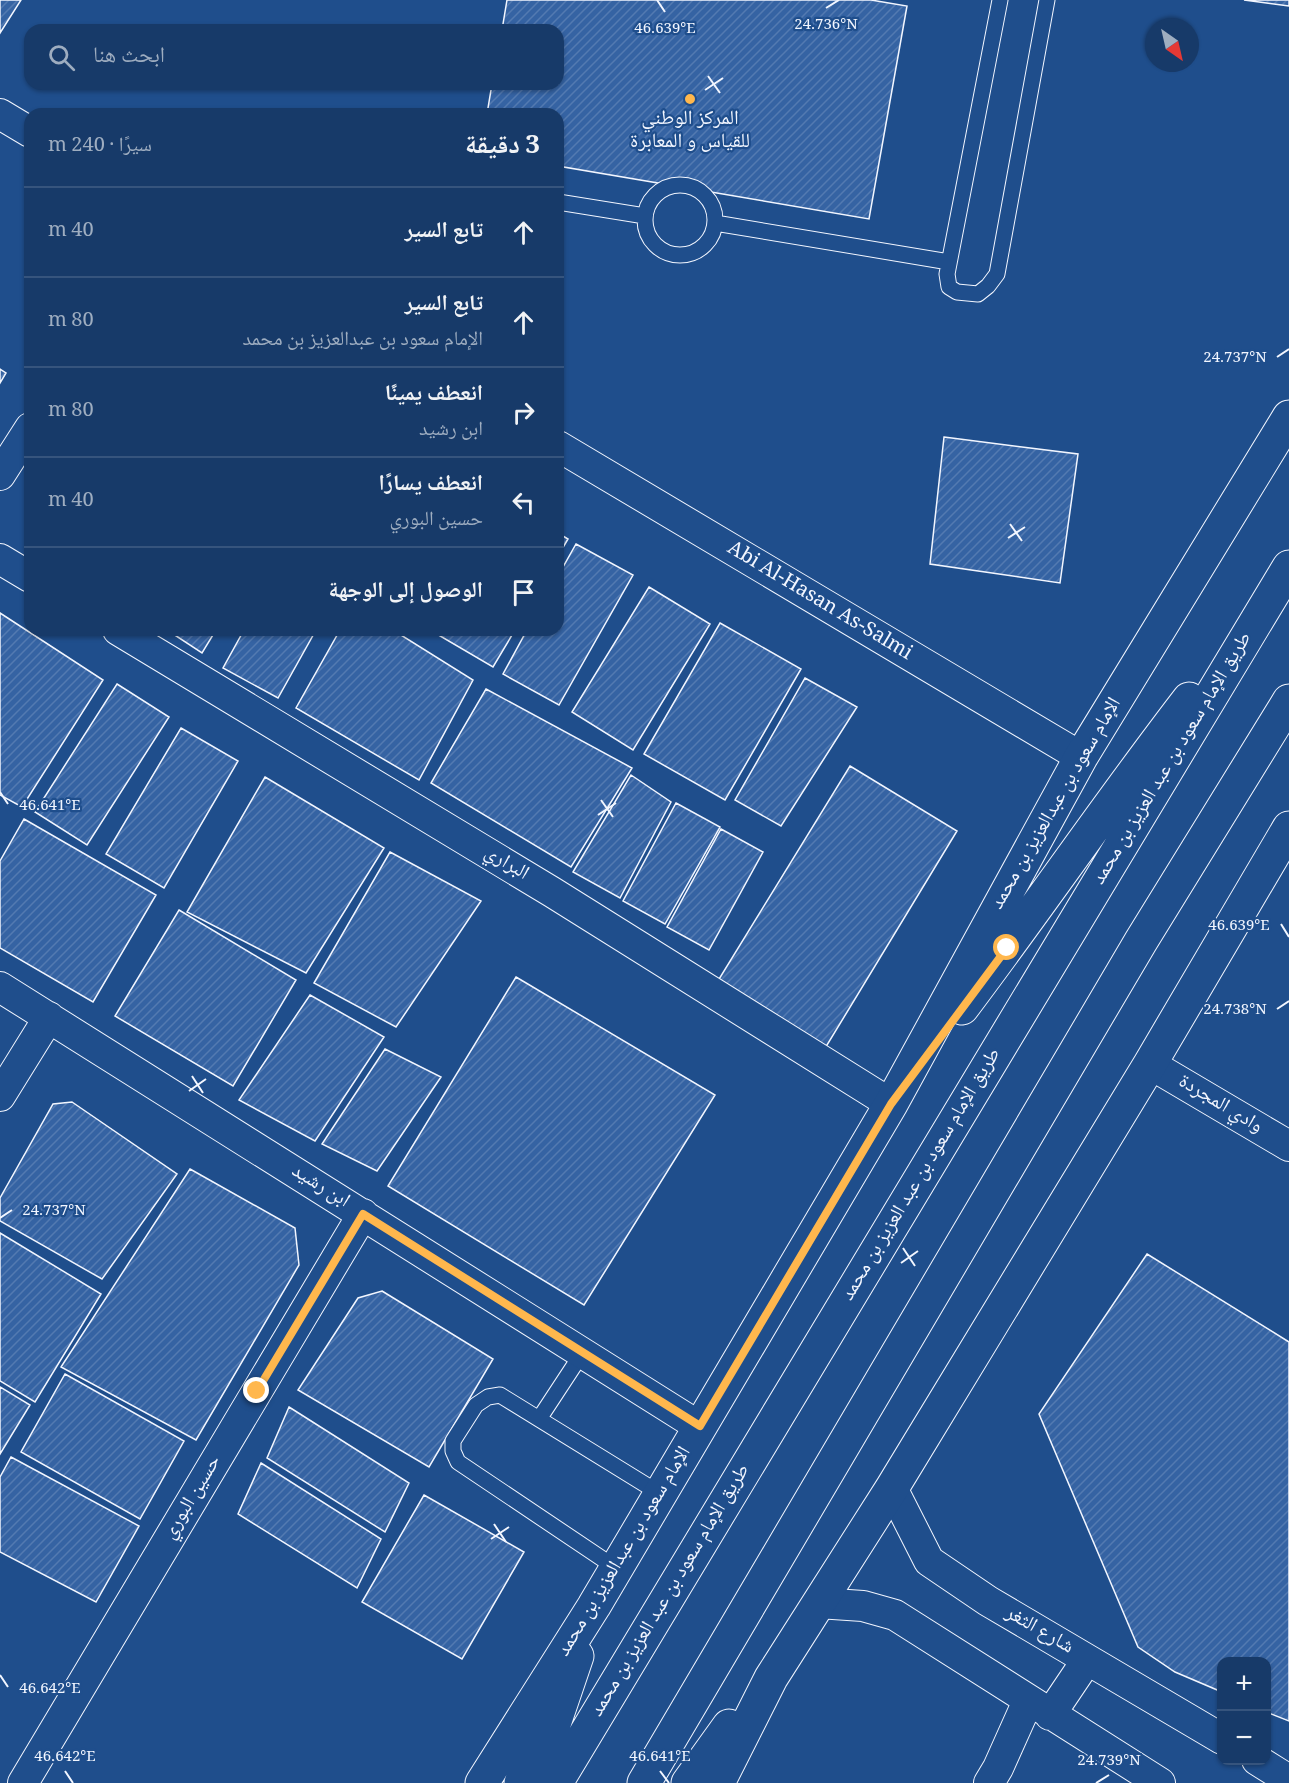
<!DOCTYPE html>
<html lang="ar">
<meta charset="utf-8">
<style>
:root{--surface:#173a69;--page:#244571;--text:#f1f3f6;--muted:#9eadc0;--line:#36547d}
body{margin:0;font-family:Georgia,"Noto Naskh Arabic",serif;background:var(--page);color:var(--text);direction:rtl}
.controls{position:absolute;right:18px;bottom:18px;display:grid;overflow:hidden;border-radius:12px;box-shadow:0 2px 4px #0004}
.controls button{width:54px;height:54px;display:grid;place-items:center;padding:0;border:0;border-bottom:2px solid var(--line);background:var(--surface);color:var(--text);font:30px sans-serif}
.compass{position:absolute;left:1145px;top:18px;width:54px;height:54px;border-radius:50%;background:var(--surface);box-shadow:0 2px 4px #0004;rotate:146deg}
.stop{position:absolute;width:18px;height:18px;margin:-14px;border:4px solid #ffb74d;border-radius:50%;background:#fff}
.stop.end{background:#ffb74d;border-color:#fff;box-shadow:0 2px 6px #0008}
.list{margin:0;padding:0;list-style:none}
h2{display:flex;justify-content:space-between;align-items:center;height:78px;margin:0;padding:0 24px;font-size:26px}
h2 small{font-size:20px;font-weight:400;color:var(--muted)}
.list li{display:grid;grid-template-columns:39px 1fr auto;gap:18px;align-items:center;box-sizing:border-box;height:90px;padding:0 24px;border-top:2px solid var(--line)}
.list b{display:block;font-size:22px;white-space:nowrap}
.list p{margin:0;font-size:20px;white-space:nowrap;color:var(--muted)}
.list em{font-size:20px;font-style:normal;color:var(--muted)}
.icon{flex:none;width:33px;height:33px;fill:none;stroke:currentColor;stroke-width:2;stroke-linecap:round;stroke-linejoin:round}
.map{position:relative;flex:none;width:1289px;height:1783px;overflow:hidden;direction:ltr}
.search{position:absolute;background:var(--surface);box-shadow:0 2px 4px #0004;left:24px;top:24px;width:540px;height:66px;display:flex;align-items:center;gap:15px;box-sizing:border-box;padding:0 21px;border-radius:18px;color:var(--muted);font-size:22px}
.panel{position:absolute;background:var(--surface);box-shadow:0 2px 4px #0004;left:24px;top:108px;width:540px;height:528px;border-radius:18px;direction:rtl}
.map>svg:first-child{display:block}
.building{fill:url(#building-hatch);stroke:#f2f6ff;stroke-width:1.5}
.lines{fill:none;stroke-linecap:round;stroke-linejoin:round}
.service-casing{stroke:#f2f6ff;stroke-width:17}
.minor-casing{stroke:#f2f6ff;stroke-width:32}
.secondary-casing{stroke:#f2f6ff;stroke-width:35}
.primary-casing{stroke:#f2f6ff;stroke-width:35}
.service{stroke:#1f4e8c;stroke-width:15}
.minor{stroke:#1f4e8c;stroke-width:30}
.secondary{stroke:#1f4e8c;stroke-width:33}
.primary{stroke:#1f4e8c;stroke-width:33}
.route{stroke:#ffb74d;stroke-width:8}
.ticks{fill:none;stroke:#f2f6ff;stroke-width:2}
.poi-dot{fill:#ffb74d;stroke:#1f4e8c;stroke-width:2}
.labels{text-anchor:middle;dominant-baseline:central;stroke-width:4.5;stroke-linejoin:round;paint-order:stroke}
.poi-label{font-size:20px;fill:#f2f6ff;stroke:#1f4e8c}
.street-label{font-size:20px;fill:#f2f6ff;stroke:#1f4e8c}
.ticks-label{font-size:15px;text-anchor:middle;fill:#f2f6ff;stroke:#1f4e8c;stroke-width:4.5;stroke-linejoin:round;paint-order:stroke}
</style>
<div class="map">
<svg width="1289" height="1783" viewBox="0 0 1289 1783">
<defs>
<pattern id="building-hatch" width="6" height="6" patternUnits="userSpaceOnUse" patternTransform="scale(1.5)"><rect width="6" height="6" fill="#3563a3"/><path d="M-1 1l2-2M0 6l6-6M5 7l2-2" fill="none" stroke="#537ab1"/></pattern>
</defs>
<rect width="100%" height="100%" fill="#1f4e8c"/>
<path class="building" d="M0,0h21l-21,33z
M507,0h364l36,6 -38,213 -311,-53v-52h-71l5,-30h66v-54h-56z
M1244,0h45v6z
M0,369l6,4 -6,10z
M944,437l134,17 -18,129 -130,-19z
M30,519v25l-4,-19z
M558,533l10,6 -10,17z
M576,544l57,31 -74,130 -56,-31 24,-44h31v-54z
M649,587l61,37 -77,126 -61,-38z
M0,613l103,67 -81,127 -22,-12z
M720,623l81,46 -76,131 -81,-46z
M167,630h49l-14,23z
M244,630h72l-38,68 -55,-30z
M340,630h53l80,50 -54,100 -123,-72z
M437,630h78l-22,37 -58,-34z
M805,678l52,29 -76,119 -46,-26z
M117,684l52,33 -82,128 -52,-33z
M486,689l146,79 -61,99 -140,-84z
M181,728l57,33 -74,127 -58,-34z
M850,766l107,65 -133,219 -108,-66z
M631,775l40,27 -51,96 -47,-26z
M265,777l119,71 -78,125 -119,-61z
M676,803l44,24 -55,97 -42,-23z
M24,819l132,76 -63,107 -93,-54v-87z
M721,829l42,23 -54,98 -42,-23z
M390,852l91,49 -85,126 -82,-44z
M179,910l117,70 -63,106 -118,-70z
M516,977l199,118 -131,210 -196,-119z
M310,995l74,42 -69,104 -76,-41z
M385,1049l56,28 -64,94 -55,-27z
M72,1102l105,72 -75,105 -102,-58v-23l53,-94z
M190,1169l105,59 4,37 -103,175 -135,-73z
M0,1233l101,61 -66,108 -35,-21z
M1147,1254l142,88v379l-23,-9v-50h-44v30l-47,-20 -37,-25 -99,-233z
M382,1291l111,68 -64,108 -131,-77 60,-92z
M65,1374l119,67 -44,78 -119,-67z
M0,1387l30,18 -30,49z
M289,1407l120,76 -24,49 -118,-74z
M11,1457l128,69 -43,76 -96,-50v-75z
M261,1463l120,76 -24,49 -119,-74z
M424,1495l100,57 -62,107 -100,-57z"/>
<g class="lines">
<defs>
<path id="service" d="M1000,0l-53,274 2,13 8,5 21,2 10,-8 9,-12 50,-274
M645 220a35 35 0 1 1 70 0a35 35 0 1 1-70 0Z
M558,202l87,14
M715,223l234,39
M539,1419l44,-67
M616,1568l-158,-106 -5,-11v-10l23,-36 12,-8 12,-2 159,98"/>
<path id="minor" d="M0,114l30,18
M558,446l523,311
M0,475l30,-47
M0,559l30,18
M118,630l434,262 339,212
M0,987l700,440
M1150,1064l139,82
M0,1096l49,-79
M892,1488l37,73 59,40 234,138
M818,1603l45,3 32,9 265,168
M1050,1715l37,-55
M1257,1760l32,20
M23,1783l340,-569
M989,1783l9,-15 30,-67"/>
<path id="secondary" d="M962,1008c77,-102 149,-208 227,-309
M482,1783l112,-177 297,-502 190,-347 208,-340
M521,1783l34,-62 22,-65
M556,1783l733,-1216
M688,1783l41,-57
M718,1783l53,-105 121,-190 258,-424 139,-236"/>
<path id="primary" d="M644,1783l497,-842 148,-240"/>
</defs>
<use href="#service" class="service-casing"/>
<use href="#minor" class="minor-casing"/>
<use href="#secondary" class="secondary-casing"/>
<use href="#primary" class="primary-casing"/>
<use href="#service" class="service"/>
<use href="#minor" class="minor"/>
<use href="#secondary" class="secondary"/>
<use href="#primary" class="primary"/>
</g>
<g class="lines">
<path class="route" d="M257,1391l106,-177 337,212 191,-322 116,-156"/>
</g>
<path class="ticks" d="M657,0l8,12M826,8l13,-8M708,76l12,17M705,90l18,-12M1277,357l12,-8M1010,524l12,17M1008,538l17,-11M0,792l8,12M601,800l12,17M598,815l18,-12M1281,924l8,13M1277,1009l12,-8M192,1076l11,17M189,1091l17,-12M0,1218l12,-8M903,1248l12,18M901,1263l17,-12M494,1524l12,18M491,1539l18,-12M0,1675l8,12M65,1771l8,12M660,1771l9,12M1096,1783l13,-8"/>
<circle class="poi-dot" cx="690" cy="99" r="6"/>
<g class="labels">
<g class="poi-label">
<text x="690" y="120">المركز الوطني<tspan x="690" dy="23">للقياس و المعابرة</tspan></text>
</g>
<g class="street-label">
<text transform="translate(819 602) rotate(31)">Abi Al-Hasan As-Salmi</text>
<text transform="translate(1173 759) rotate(-59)">طريق الإمام سعود بن عبد العزيز بن محمد</text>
<text transform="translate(1057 804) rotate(-60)">الإمام سعود بن عبدالعزيز بن محمد</text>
<text transform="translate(506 864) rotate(31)">البراري</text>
<text transform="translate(1220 1105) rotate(31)">وادي المجردة</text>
<text transform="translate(922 1175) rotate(-59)">طريق الإمام سعود بن عبد العزيز بن محمد</text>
<text transform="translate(320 1187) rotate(32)">ابن رشيد</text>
<text transform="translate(193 1498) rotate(-59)">حسين البوري</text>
<text transform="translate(625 1552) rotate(-59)">الإمام سعود بن عبدالعزيز بن محمد</text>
<text transform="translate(671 1591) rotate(-59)">طريق الإمام سعود بن عبد العزيز بن محمد</text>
<text transform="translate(1039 1631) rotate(30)">شارع الثغر</text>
</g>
</g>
<g class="ticks-label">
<text x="826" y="29">24.736°N</text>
<text x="665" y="33">46.639°E</text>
<text x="1235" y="362">24.737°N</text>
<text x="50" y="810">46.641°E</text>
<text x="1239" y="930">46.639°E</text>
<text x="1235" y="1014">24.738°N</text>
<text x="54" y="1215">24.737°N</text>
<text x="50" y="1693">46.642°E</text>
<text x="65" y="1761">46.642°E</text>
<text x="660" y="1761">46.641°E</text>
<text x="1109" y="1765">24.739°N</text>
</g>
</svg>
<div class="controls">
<button>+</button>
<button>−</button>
</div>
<svg class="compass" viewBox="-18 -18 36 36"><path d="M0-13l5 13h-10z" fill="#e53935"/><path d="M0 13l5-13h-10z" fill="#9eadc0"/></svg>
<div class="stop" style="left:1007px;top:948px"></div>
<div class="stop end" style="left:257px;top:1391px"></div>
<div class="search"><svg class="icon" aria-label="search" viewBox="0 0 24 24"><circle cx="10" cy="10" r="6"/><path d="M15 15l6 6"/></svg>ابحث هنا</div>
<section class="panel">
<h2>3 دقيقة<small>سيرًا · 240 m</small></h2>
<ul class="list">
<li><svg class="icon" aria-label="ahead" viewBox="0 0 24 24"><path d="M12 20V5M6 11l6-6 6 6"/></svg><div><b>تابع السير</b></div><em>40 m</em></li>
<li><svg class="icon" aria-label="ahead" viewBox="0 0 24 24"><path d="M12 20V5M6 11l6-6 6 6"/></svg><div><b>تابع السير</b><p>الإمام سعود بن عبدالعزيز بن محمد</p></div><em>80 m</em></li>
<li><svg class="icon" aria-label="right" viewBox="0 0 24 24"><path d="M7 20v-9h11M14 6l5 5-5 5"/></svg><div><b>انعطف يمينًا</b><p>ابن رشيد</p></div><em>80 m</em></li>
<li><svg class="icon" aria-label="left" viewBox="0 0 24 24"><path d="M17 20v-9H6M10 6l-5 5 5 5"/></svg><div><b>انعطف يسارًا</b><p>حسين البوري</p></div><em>40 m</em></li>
<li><svg class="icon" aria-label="arrive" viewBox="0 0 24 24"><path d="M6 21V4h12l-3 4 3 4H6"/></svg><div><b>الوصول إلى الوجهة</b></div></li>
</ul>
</section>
</div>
